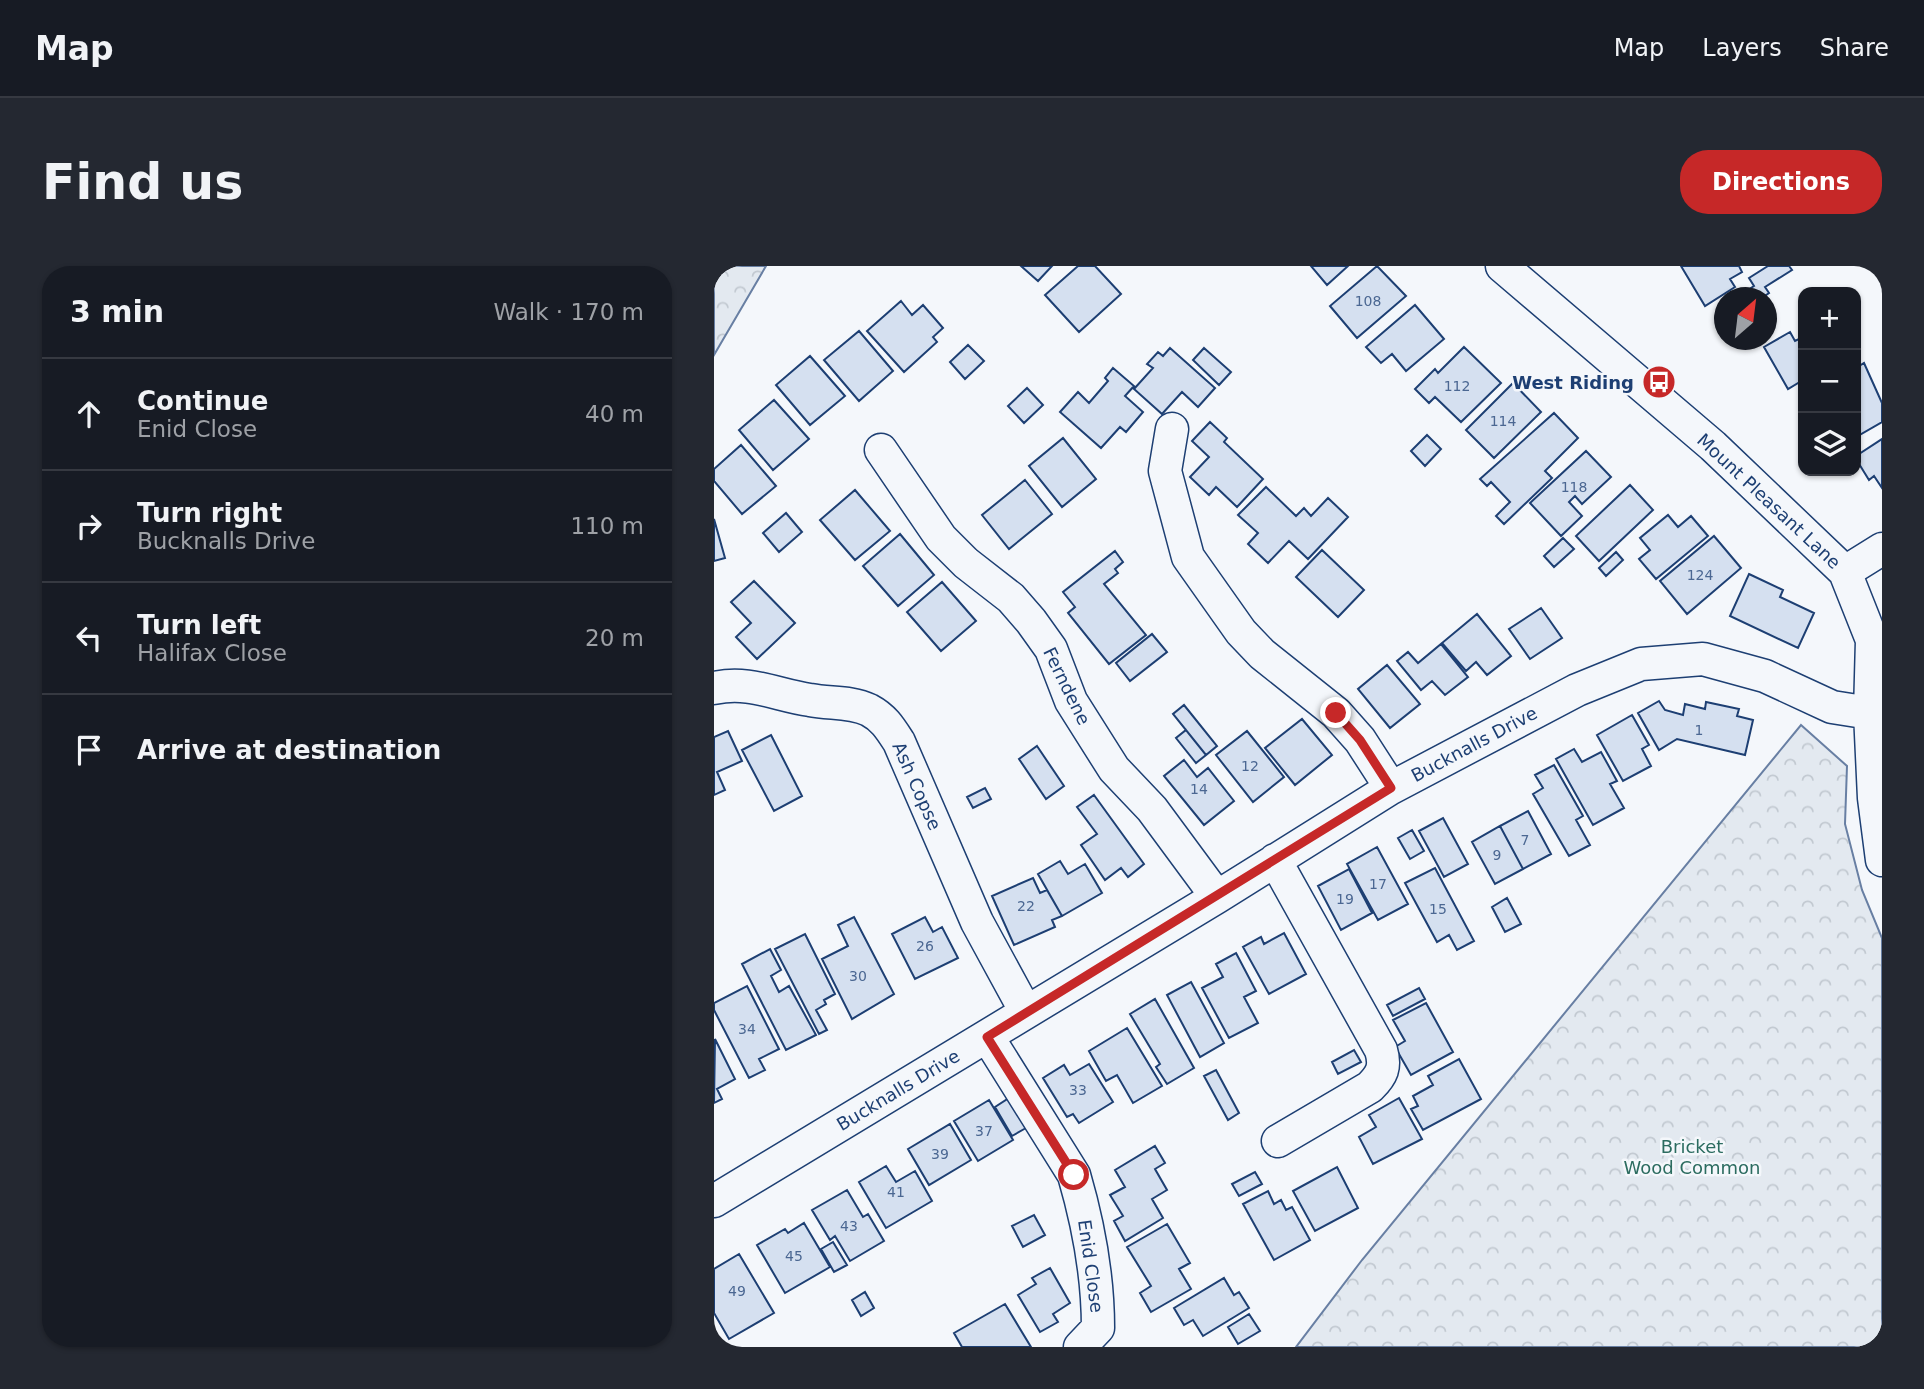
<!DOCTYPE html>
<meta charset="utf-8">
<style>
:root{--surface:#171b24;--page:#242831;--text:#f1f3f6;--muted:#9ea1a6;--line:#363941;--accent:#c62828}
body{margin:0;font-family:"DejaVu Sans",sans-serif;background:var(--page);color:var(--text)}
.controls{position:absolute;right:21px;top:21px;display:grid;overflow:hidden;border-radius:14px;box-shadow:0 2px 5px #0004}
.controls button{width:63px;height:63px;display:grid;place-items:center;padding:0;border:0;border-bottom:2px solid var(--line);background:var(--surface);color:var(--text);font:35px sans-serif}
.compass{position:absolute;left:1000px;top:21px;width:63px;height:63px;border-radius:50%;background:var(--surface);box-shadow:0 2px 5px #0004;rotate:28deg}
.stop{position:absolute;width:21px;height:21px;margin:-16px;border:5px solid #c62828;border-radius:50%;background:#fff}
.stop.end{background:#c62828;border-color:#fff;box-shadow:0 2px 7px #0008}
.list{margin:0;padding:0;list-style:none}
h2{display:flex;justify-content:space-between;align-items:center;height:91px;margin:0;padding:0 28px;font-size:30px}
h2 small{font-size:23px;font-weight:400;color:var(--muted)}
.list li{display:grid;grid-template-columns:46px 1fr auto;gap:21px;align-items:center;box-sizing:border-box;height:112px;padding:0 28px;border-top:2px solid var(--line)}
.list b{display:block;font-size:26px;white-space:nowrap}
.list p{margin:0;font-size:23px;white-space:nowrap;color:var(--muted)}
.list em{font-size:23px;font-style:normal;color:var(--muted)}
.icon{flex:none;width:38px;height:38px;fill:none;stroke:currentColor;stroke-width:2;stroke-linecap:round;stroke-linejoin:round}
.map{position:relative;flex:none;width:1168px;height:1081px;overflow:hidden;border-radius:28px}
header{display:flex;align-items:center;gap:42px;box-sizing:border-box;height:98px;padding:0 35px;background:var(--surface);border-bottom:2px solid var(--line)}
header strong{font-size:33px}
nav{display:flex;gap:38px;margin-inline-start:auto;font-size:24px}
.intro{display:flex;align-items:center;justify-content:space-between;box-sizing:border-box;height:168px;padding:0 42px}
h1{margin:0;font-size:49px}
.button{padding:18px 32px;border-radius:28px;background:var(--accent);color:#fff;font-size:24px;font-weight:700}
main{display:flex;gap:42px;padding:0 42px}
aside{flex:1;background:var(--surface);border-radius:28px;box-shadow:0 2px 5px #0004}
.map>svg:first-child{display:block}
.forest{fill:url(#forest-crowns);stroke:#687fa3;stroke-width:2}
.building{fill:#d5e0f0;stroke:#1d3f73;stroke-width:2}
.lines{fill:none;stroke-linecap:round;stroke-linejoin:round}
.minor-casing{stroke:#1d3f73;stroke-width:35}
.minor{stroke:#f4f7fb;stroke-width:32}
.route{stroke:#c62828;stroke-width:9}
.labels{text-anchor:middle;dominant-baseline:central;stroke-width:5;stroke-linejoin:round;paint-order:stroke}
.number-label{font-size:14px;fill:#4b6792}
.poi-label{font-size:18px;font-weight:bold;fill:#1d3f73;stroke:#f4f7fb;text-anchor:end}
.street-label{font-size:18px;fill:#1d3f73;stroke:#f4f7fb}
.park-label{font-size:18px;fill:#2c6c60;stroke:#f4f7fb}
</style>
<header>
<strong>Map</strong>
<nav><a>Map</a><a>Layers</a><a>Share</a></nav>
</header>
<div class="intro"><h1>Find us</h1><a class="button">Directions</a></div>
<main>
<aside>
<h2>3 min<small>Walk · 170 m</small></h2>
<ul class="list">
<li><svg class="icon" aria-label="ahead" viewBox="0 0 24 24"><path d="M12 20V5M6 11l6-6 6 6"/></svg><div><b>Continue</b><p>Enid Close</p></div><em>40 m</em></li>
<li><svg class="icon" aria-label="right" viewBox="0 0 24 24"><path d="M7 20v-9h11M14 6l5 5-5 5"/></svg><div><b>Turn right</b><p>Bucknalls Drive</p></div><em>110 m</em></li>
<li><svg class="icon" aria-label="left" viewBox="0 0 24 24"><path d="M17 20v-9H6M10 6l-5 5 5 5"/></svg><div><b>Turn left</b><p>Halifax Close</p></div><em>20 m</em></li>
<li><svg class="icon" aria-label="arrive" viewBox="0 0 24 24"><path d="M6 21V4h12l-3 4 3 4H6"/></svg><div><b>Arrive at destination</b></div></li>
</ul>
</aside>
<div class="map">
<svg width="1168" height="1081" viewBox="0 0 1168 1081">
<defs>
<pattern id="forest-crowns" width="20" height="18" patternUnits="userSpaceOnUse" patternTransform="scale(1.75)"><rect width="20" height="18" fill="#e3e9f0"/><path d="M2 6a3 3 0 1 1 6 0M12 15a3 3 0 1 1 6 0" fill="none" stroke="#c2c9d1"/></pattern>
</defs>
<rect width="100%" height="100%" fill="#f4f7fb"/>
<path class="forest" d="M0,0h52l-52,89z
M1087,459l46,41 -2,58 17,66 20,48v409h-586l66,-87z"/>
<path class="building" d="M307,0h31l-14,15z
M364,0h17l26,28 -42,38 -34,-37z
M597,0h37l-21,19z
M663,0l29,30 -49,42 -27,-32z
M967,0h58l3,6 -12,7 5,8 -30,19z
M1054,0h21l3,4 -27,17 4,6 -7,5h-27l19,-12 -5,-8z
M187,35l11,14 11,-10 20,23 -10,9 4,5 -33,30 -37,-41z
M701,39l29,34 -38,32 -14,-17 -11,9 -15,-16z
M145,65l34,40 -34,30 -35,-41z
M1076,66l5,9 8,-4v43l-15,9 -24,-42z
M254,79l16,16 -19,18 -15,-17z
M750,81l37,36 -40,39 -26,-25 -6,6 -14,-14 20,-20 3,4z
M456,82l45,40 -17,19 -16,-15 -20,22 -28,-25 19,-21 -6,-4 11,-12 5,4z
M490,82l27,24 -12,13 -26,-25z
M96,90l35,40 -35,29 -34,-40z
M1150,97l18,40v19l-26,15v-69z
M399,102l21,18 -9,10 18,16 -17,20 -6,-5 -19,21 -41,-36 18,-20 11,11 19,-22 -3,-3z
M799,117l28,29 -47,46 -28,-28z
M313,122l16,17 -19,18 -16,-17z
M60,134l35,39 -36,31 -34,-40z
M840,147l24,25 -33,33 7,7 -48,46 -8,-8 14,-14 -19,-20 -4,4 -7,-7z
M496,156l17,16 -3,4 39,37 -26,28 -21,-20 -7,8 -19,-18 19,-20 -17,-16z
M713,169l14,14 -16,17 -14,-15z
M349,172l33,41 -34,28 -33,-41z
M1168,173v49l-8,-12 -5,4 -13,-21v-3z
M27,179l35,41 -34,28 -28,-33v-12z
M872,185l25,26 -29,27 -7,-8 -6,6 13,14 -21,20 -31,-33z
M311,214l27,34 -43,35 -27,-34z
M916,219l23,25 -54,51 -23,-25z
M552,221l30,29 8,-8 7,8 17,-18 20,19 -40,42 -19,-18 -21,22 -20,-19 10,-11 -20,-18z
M141,224l35,41 -35,29 -35,-40z
M72,247l16,19 -23,20 -16,-19z
M954,249l10,12 13,-11 17,20 -52,43 -17,-20 11,-9 -10,-12z
M0,253l11,39 -11,3z
M186,268l34,41 -36,31 -35,-40z
M1000,270l27,32 -54,46 -27,-33z
M849,272l11,11 -20,18 -10,-11z
M608,284l42,40 -26,27 -42,-40z
M401,285l8,11 -8,7 3,4 -14,11 42,51 -37,29 -41,-51 7,-6 -12,-15z
M902,286l7,8 -17,16 -7,-8z
M1035,308l34,16 -3,7 34,16 -16,35 -68,-32z
M40,315l41,42 -38,36 -21,-22 15,-14 -20,-21z
M228,316l34,39 -35,30 -34,-39z
M827,342l21,30 -32,21 -21,-30z
M763,348l34,42 -24,19 -11,-13 -10,9 -24,-28z
M438,368l15,18 -37,29 -14,-18z
M727,378l27,33 -23,18 -13,-14 -11,9 -24,-29 11,-9 10,11z
M673,399l33,39 -30,24 -32,-39z
M945,435l6,9 18,5 2,-11 20,5 1,-7 33,7 -2,7 16,4 -8,35 -68,-16 -18,11 -21,-37z
M470,439l33,41 -11,9 -33,-41z
M918,449l17,30 -7,4 9,17 -28,15 -26,-46z
M588,453l30,36 -37,30 -30,-37z
M472,464l20,25 -10,8 -20,-25z
M14,465l14,30 -25,11 8,18 -11,5v-58z
M533,465l37,46 -31,25 -37,-47z
M57,469l31,61 -28,15 -32,-61z
M323,480l27,40 -18,13 -27,-40z
M860,483l8,13 19,-10 16,29 -7,3 14,24 -31,17 -37,-66z
M470,494l13,17 11,-9 26,33 -30,24 -40,-49z
M840,499l29,51 -7,4 14,25 -21,11 -36,-62 10,-6 -8,-13z
M271,522l6,11 -18,9 -6,-11z
M380,529l50,69 -16,13 -7,-9 -16,12 -24,-35 16,-11 -20,-27z
M814,545l23,43 -28,15 -23,-43z
M729,552l25,46 -24,13 -25,-46z
M786,560l23,43 -28,15 -23,-42z
M698,564l12,21 -14,8 -12,-21z
M663,581l31,57 -30,16 -31,-56z
M346,595l8,13 17,-10 17,29 -40,23 -24,-42z
M721,602l39,73 -17,9 -8,-15 -12,7 -32,-59z
M635,603l23,44 -31,17 -23,-44z
M319,612l7,15 7,-3 15,26 -10,4 3,7 -41,18 -22,-49z
M793,632l14,26 -16,8 -13,-25z
M140,651l40,77 -42,25 -30,-60 26,-13 -10,-21z
M211,651l8,15 9,-5 16,31 -43,21 -23,-45z
M570,667l22,41 -37,20 -26,-47 18,-10 3,7z
M91,668l30,60 -11,6 2,4 -10,6 11,20 -8,4 -44,-85z
M56,683l11,21 -10,6 8,16 10,-6 27,49 -30,15 -44,-86z
M522,687l20,38 -12,6 14,26 -29,15 -27,-50 21,-11 -7,-13z
M477,716l33,61 -24,14 -33,-62z
M33,720l32,63 -20,10 6,11 -16,8 -35,-68v-7z
M705,722l6,11 -32,17 -6,-11z
M441,733l39,69 -27,16 -11,-17 4,-3 -30,-50z
M712,737l27,49 -42,23 -16,-28 10,-6 -12,-21z
M413,762l35,58 -29,17 -16,-28 -11,6 -17,-30z
M1,773l20,40 -18,10 5,10 -8,4z
M640,784l7,12 -23,12 -6,-12z
M745,793l22,40 -58,31 -12,-21 7,-3 -5,-10 20,-11 -5,-9z
M375,798l24,38 -34,21 -6,-9 -6,3 -24,-39 21,-13 6,10z
M502,804l23,43 -11,7 -24,-44z
M295,832l17,30 -14,8 -17,-29z
M685,832l23,41 -49,25 -14,-27 17,-10 -7,-12z
M275,834l24,40 -35,21 -24,-40z
M236,858l21,36 -42,25 -21,-36z
M441,880l10,17 -10,6 12,21 -15,9 11,19 -38,23 -11,-20 9,-5 -13,-21 15,-8 -10,-17z
M172,900l10,16 19,-11 17,30 -46,27 -27,-46z
M623,901l21,41 -43,23 -22,-40z
M541,906l7,12 -23,12 -7,-12z
M133,924l16,27 5,-3 16,27 -34,20 -15,-25 -5,4 -18,-30z
M554,925l6,13 7,-4 5,10 6,-3 18,33 -36,20 -31,-56z
M320,949l11,20 -22,12 -11,-21z
M90,957l26,44 -45,26 -28,-48 28,-16 3,4z
M453,958l23,39 -11,6 12,20 -40,23 -11,-19 11,-7 -24,-39z
M119,976l14,23 -13,7 -13,-23z
M25,988l35,59 -45,26 -15,-26v-44z
M336,1002l20,35 -17,11 5,8 -18,10 -22,-37 18,-11 -4,-6z
M510,1012l10,17 5,-3 10,16 -46,28 -10,-16 -9,5 -10,-17z
M151,1026l9,16 -13,8 -9,-16z
M291,1038l26,43h-69l-8,-14z
M535,1048l11,17 -22,13 -10,-17z"/>
<g class="lines">
<defs>
<path id="minor" d="M788,0l211,180 132,126 27,68 -2,73 4,85 8,62
M458,163l-7,42 23,86 53,75 21,22 74,59 24,27 31,48
M167,184l60,88 25,25 45,35 20,23 20,28 20,52 43,68 38,40 65,88
M1131,306l37,-23
M0,422c35,-8 62,7 96,12 20,4 40,1 59,10 15,8 21,18 30,32l78,180 49,90
M561,594l106,190c5,17 1,25 -11,37l-92,54
M273,770l87,139c14,48 24,103 24,153l-18,19
M0,935l503,-304 174,-109 186,-98 64,-26 62,-5 62,17 67,31 38,6"/>
</defs>
<use href="#minor" class="minor-casing"/>
<use href="#minor" class="minor"/>
</g>
<g class="lines">
<path class="route" d="M360,909l-87,-138 404,-249 -31,-48 -24,-27"/>
</g>
<defs>
<symbol id="bus-disc" viewBox="-11 -11 22 22"><circle r="9.5" fill="#c62828" stroke="#f4f7fb"/><path d="M-5-6H5V4H4V6H2V4H-2V6H-4V4H-5ZM-3.5-4V0h7V-4ZM-3.5 1.2v1.5H-2V1.2ZM2 1.2v1.5H3.5V1.2Z" fill="#fff"/></symbol>
</defs>
<g fill-rule="evenodd">
<use href="#bus-disc" x="926" y="97" width="38" height="38"/>
</g>
<g class="labels">
<g class="number-label">
<text x="654" y="35">108</text>
<text x="743" y="120">112</text>
<text x="789" y="155">114</text>
<text x="860" y="221">118</text>
<text x="986" y="309">124</text>
<text x="985" y="464">1</text>
<text x="536" y="500">12</text>
<text x="485" y="523">14</text>
<text x="811" y="574">7</text>
<text x="783" y="589">9</text>
<text x="664" y="618">17</text>
<text x="631" y="633">19</text>
<text x="312" y="640">22</text>
<text x="724" y="643">15</text>
<text x="211" y="680">26</text>
<text x="144" y="710">30</text>
<text x="33" y="763">34</text>
<text x="364" y="824">33</text>
<text x="270" y="865">37</text>
<text x="226" y="888">39</text>
<text x="182" y="926">41</text>
<text x="135" y="960">43</text>
<text x="80" y="990">45</text>
<text x="23" y="1025">49</text>
</g>
<g class="poi-label">
<text x="920" y="116">West Riding</text>
</g>
<g class="street-label">
<text transform="translate(1055 235) rotate(43)">Mount Pleasant Lane</text>
<text transform="translate(353 420) rotate(64)">Ferndene</text>
<text transform="translate(760 478) rotate(-28)">Bucknalls Drive</text>
<text transform="translate(203 520) rotate(66)">Ash Copse</text>
<text transform="translate(184 824) rotate(-31)">Bucknalls Drive</text>
<text transform="translate(377 1000) rotate(82)">Enid Close</text>
</g>
<g class="park-label">
<text x="978" y="880">Bricket<tspan x="978" dy="21">Wood Common</tspan></text>
</g>
</g>
</svg>
<div class="controls">
<button>+</button>
<button>−</button>
<button><svg class="icon" aria-label="layers" viewBox="0 0 24 24"><path d="M12 4l9 5-9 5-9-5zM3 14l9 5 9-5"/></svg></button>
</div>
<svg class="compass" viewBox="-18 -18 36 36"><path d="M0-13l5 13h-10z" fill="#e53935"/><path d="M0 13l5-13h-10z" fill="#9ea1a6"/></svg>
<div class="stop" style="left:360px;top:909px"></div>
<div class="stop end" style="left:622px;top:447px"></div>
</div>
</main>
